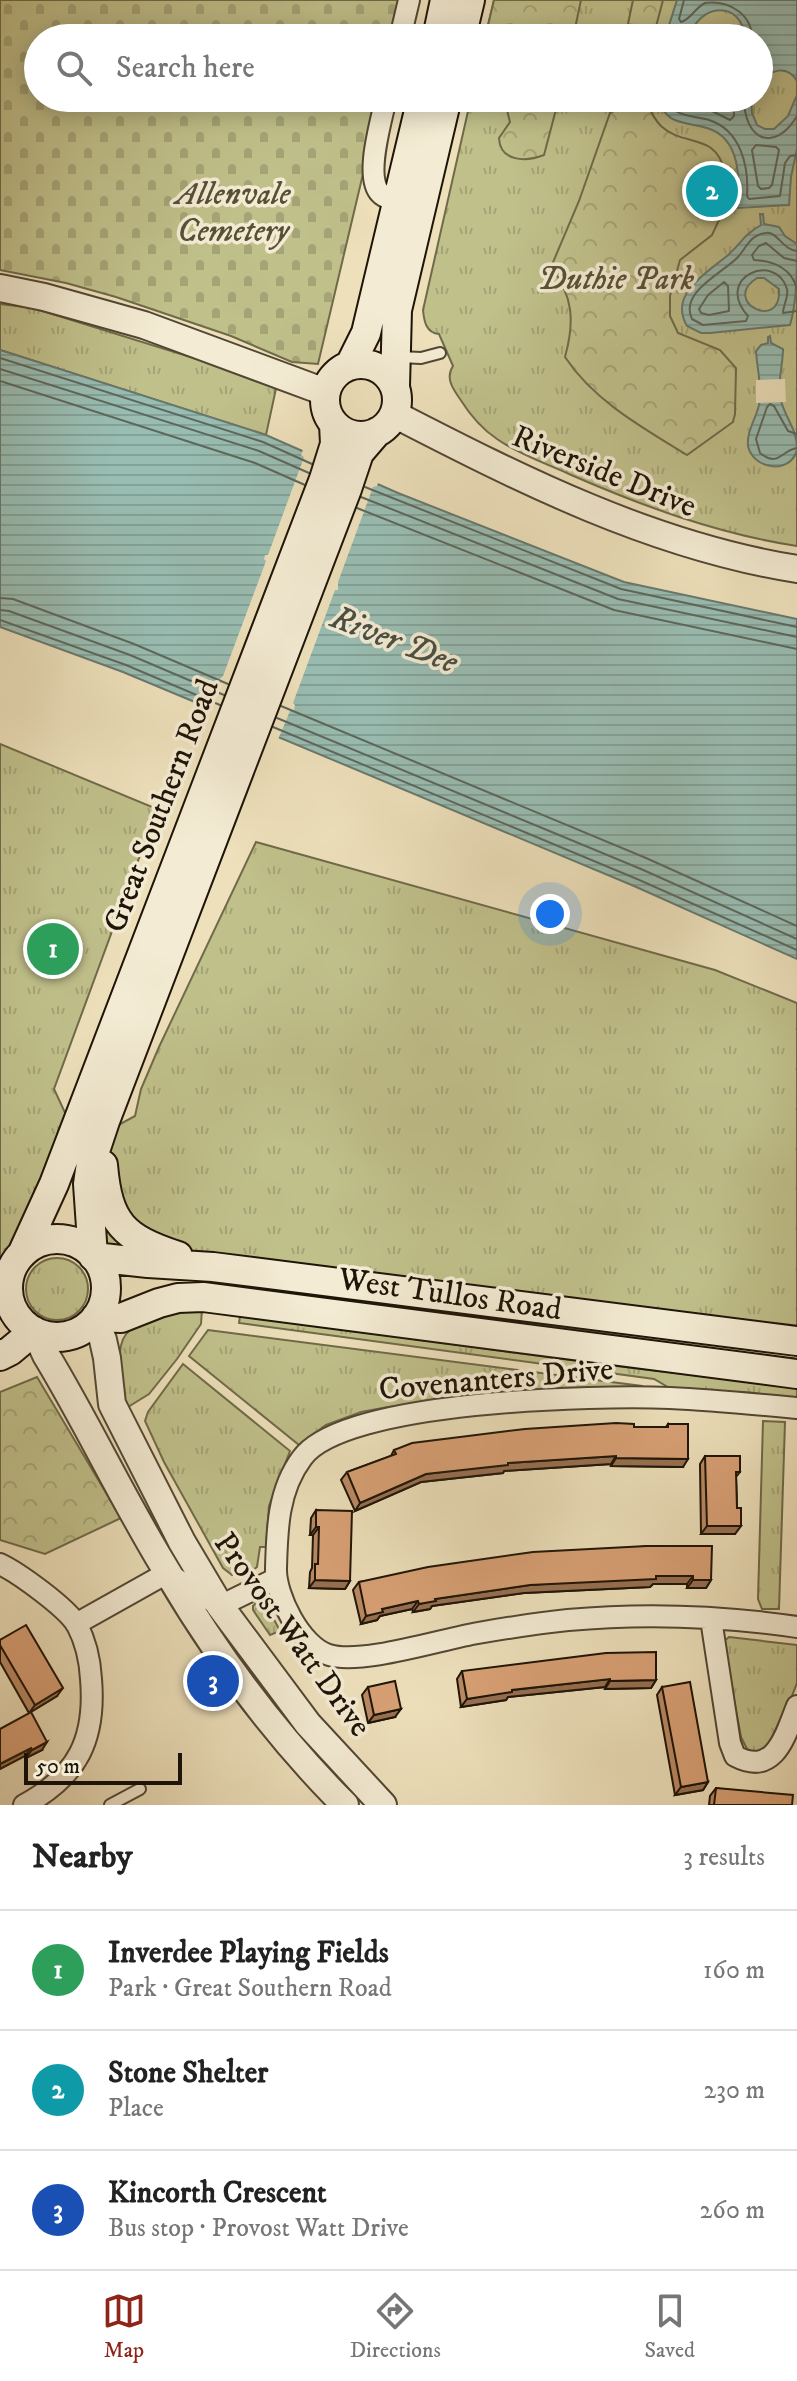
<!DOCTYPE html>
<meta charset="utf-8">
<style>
:root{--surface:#fff;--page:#f6f6f6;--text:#222;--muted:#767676;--line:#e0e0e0;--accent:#8f2418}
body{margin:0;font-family:"IM FELL DW Pica",serif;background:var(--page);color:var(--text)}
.scale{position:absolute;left:24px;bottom:20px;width:158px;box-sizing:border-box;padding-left:8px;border:4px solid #1e1407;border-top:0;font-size:22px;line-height:28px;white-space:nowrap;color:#1e1407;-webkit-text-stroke:6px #f3ebd3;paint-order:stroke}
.you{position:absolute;left:550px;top:914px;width:28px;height:28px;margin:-20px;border:6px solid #fff;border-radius:50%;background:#1a73e8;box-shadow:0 0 0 12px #1a73e833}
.badge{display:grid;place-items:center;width:52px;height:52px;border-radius:50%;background:var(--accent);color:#fff;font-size:26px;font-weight:700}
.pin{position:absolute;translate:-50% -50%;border:4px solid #fff;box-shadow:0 2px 8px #0006}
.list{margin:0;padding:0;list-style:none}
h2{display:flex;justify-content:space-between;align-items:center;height:104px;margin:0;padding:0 32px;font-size:34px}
h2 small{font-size:26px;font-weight:400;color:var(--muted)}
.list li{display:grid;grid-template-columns:52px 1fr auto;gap:24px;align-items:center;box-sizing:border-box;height:120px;padding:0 32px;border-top:2px solid var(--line)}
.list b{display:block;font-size:30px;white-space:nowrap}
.list p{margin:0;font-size:26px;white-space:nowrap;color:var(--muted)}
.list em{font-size:26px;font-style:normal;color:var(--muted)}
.icon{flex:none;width:44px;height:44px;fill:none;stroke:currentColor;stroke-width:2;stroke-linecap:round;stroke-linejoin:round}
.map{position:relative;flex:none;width:797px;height:1805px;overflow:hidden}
.search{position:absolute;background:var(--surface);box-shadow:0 4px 20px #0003;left:24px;right:24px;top:24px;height:88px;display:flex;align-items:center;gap:20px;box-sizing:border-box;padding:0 28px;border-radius:44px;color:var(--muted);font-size:30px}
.sheet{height:464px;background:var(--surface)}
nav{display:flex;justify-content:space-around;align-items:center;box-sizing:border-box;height:112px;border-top:2px solid var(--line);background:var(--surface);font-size:22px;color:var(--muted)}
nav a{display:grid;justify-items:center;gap:4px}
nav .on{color:var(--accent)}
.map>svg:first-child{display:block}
.grass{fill:url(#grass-tufts);stroke:#6f6a49;stroke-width:2}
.forest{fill:url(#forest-crowns);stroke:#6f6a49;stroke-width:2}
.cemetery{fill:url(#cemetery-stones);stroke:#6f6a49;stroke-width:2}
.water{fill:url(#water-rules);stroke:#68796e;stroke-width:2;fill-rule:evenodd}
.pier{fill:#ede0bb}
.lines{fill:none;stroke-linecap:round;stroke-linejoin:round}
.shore{stroke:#5c685d;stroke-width:2}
.service-casing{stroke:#524734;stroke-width:14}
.minor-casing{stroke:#524734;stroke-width:24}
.tertiary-casing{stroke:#524734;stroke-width:30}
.secondary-casing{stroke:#1e1407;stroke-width:32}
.service{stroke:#f3ebd3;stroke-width:10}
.minor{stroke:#f3ebd3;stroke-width:20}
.tertiary{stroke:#f3ebd3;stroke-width:26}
.secondary{stroke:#f3ebd3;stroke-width:28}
.wall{fill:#ba8a65;stroke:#1e1407;stroke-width:2}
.shaded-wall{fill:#977052;stroke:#1e1407;stroke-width:2}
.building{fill:#d8a075;stroke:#1e1407;stroke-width:2}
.labels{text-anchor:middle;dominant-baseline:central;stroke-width:7;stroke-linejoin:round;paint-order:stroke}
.park-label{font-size:32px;font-style:italic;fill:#575035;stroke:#f3ebd3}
.street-label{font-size:32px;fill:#1e1407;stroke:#f3ebd3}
.water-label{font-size:34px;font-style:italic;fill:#494f43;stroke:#f3ebd3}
</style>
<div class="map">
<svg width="797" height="1805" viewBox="0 0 797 1805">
<defs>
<pattern id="grass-tufts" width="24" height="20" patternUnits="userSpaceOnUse" patternTransform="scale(2)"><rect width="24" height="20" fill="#c0c08b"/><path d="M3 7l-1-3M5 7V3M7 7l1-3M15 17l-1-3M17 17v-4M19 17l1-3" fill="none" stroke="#a5a476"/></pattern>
<pattern id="forest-crowns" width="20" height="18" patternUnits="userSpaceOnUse" patternTransform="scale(2)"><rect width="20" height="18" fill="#c0c08b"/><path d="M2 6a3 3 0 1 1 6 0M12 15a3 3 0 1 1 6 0" fill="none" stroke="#a5a476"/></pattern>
<pattern id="cemetery-stones" width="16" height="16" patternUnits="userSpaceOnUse" patternTransform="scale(2)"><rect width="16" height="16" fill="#c0c08b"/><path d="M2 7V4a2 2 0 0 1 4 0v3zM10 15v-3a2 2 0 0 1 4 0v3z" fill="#a5a476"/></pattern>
<pattern id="water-rules" width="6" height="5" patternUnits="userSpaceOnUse" patternTransform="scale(2)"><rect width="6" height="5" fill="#99bdb3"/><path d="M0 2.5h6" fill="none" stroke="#83a298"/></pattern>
</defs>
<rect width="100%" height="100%" fill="#ede0bb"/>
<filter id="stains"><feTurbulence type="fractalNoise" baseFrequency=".0025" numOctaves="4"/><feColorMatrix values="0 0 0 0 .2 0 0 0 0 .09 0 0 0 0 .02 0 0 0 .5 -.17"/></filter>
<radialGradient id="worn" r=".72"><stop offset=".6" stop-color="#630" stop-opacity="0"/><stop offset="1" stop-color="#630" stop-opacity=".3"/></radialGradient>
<path class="grass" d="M494,0h303v546c-79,-12 -155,-40 -228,-72 -24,-11 -51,-20 -72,-35 -15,-10 -27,-24 -37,-40 -7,-10 -15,-21 -7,-33l-14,-32c-13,-1 -15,-13 -16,-24l48,-212h288v-60h-274z
M0,304l33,4 244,76 -11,51 -266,-85z
M0,744l157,65 -103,280 20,43 -52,122 -22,13z
M256,842l459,128 82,33v338l-704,-85 7,-121 35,-19 6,-27 18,-42z
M26 1289a31 31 0 1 1 62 0a31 31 0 1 1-62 0Z
M202,1309l-1,15 -24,35 -28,35 -21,13c-7,-10 -7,-24 -8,-36 -3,-37 6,-43 39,-54 15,-5 27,-8 43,-8z
M240,1316l376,50 181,21v13l-124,-10 -19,-11 -415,-56z
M208,1330l434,56 2,3 -159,7 -97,11 -27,5 -35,13 -27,20 -110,-89z
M183,1364l107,87 -21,55 -3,41h-6l-3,20 -9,7 -16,1 -9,-7 -59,-106 -19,-41 3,-9z
M763,1421l22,1 -6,187h-17l-4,-10z
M257,1602l10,4 13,25 -10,4 -17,-25v-4z
M729,1637l68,8v38l-24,61 -19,10 -7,-5 -6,-12 -18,-95z"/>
<path class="forest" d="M494,0h87l-8,38h-88z
M633,0h30l-10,38h-28z
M498,98h61l-15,57c-18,7 -44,7 -45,-17l11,-16 -3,-12z
M638,98h6c5,10 9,20 17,28 23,22 54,5 64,46v4l-6,4 -14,1v21h10l4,18 -7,15 -32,25 -10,36v20l8,17 42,17 16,18 -1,46 -2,8 -46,33c-44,-27 -93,-54 -122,-98 10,-36 8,-61 -14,-90l28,-66 31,-88z
M37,1377l84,141 -76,36 -45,-14v-148z"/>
<path class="cemetery" d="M0,0h403l-9,38h-356v60h343l-63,266 -26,-2 -61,-26 -115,-39 -50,-14 -66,-13z"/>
<path class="water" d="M677,0h120v81c-10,-17 -26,-11 -38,1v-44h-14c-3,-38 -46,-36 -56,0h-24z
M797,95v54l-6,28 -2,28 -52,3c3,-28 4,-70 -30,-80 -23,-7 -41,-2 -49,-30h93l1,15 5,12 8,4h9l14,-13z
M760,214h3l1,10 15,3 6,9 12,8c0,26 0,58 -7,81l-80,8h-9l-14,-7c-19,-32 20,-53 41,-71 14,-12 14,-19 33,-30zM757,278h7l15,11c3,44 -59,12 -22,-11z
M770,336l1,7 12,6c0,17 -7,37 -1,55 5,16 15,26 15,45 -5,26 -44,21 -49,-3 -2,-16 11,-31 12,-47 1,-17 -3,-32 -4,-48l5,-6 7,-2v-6z
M0,350l266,85 132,58 226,89 173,37v340l-163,-73 -511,-214 -123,-45z"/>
<path class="pier" d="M785,379l1,23 -30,1v-23z
M304,447l75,33 -2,6 -4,1 -35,95v8h-3l-42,113 2,2 -1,5 -4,1 -13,31 -69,-29 13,-31 -2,-2 4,-4 43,-115 -2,-2 1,-4h3l36,-98 -3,-2z"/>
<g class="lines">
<path class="shore" d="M684,0l-5,19 2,3c9,-2 14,-14 24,-19 25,-3 47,12 47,35
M666,98c7,20 26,17 43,22 32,10 40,47 38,76l2,3 31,-3 5,-33 5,-7 7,-1
M677,98l10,8 25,5 18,9 4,-4v-18
M744,98c0,42 30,56 53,18
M756,145l20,2 3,3 -7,35 -3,3 -8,1 -3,-3 -6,-36z
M797,251c-14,-1 -20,-20 -31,-18 -15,1 -20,15 -28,24 -15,16 -59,35 -46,62l11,6 43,-4 2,-5c-35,-39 28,-65 39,-27 2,8 -4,16 -4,24l14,-2
M797,261l-13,-3 -18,-15 -7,3 -7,9 2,5c20,1 39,9 43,30
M724,282l4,4 1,25 -20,4 -8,-2 -2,-4 9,-14z
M0,358l263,84 49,22
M0,369l259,82 50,22
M0,381l255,82 50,22
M797,434l-9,-3 -14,-25 -4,-2 -3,3 -11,32 4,14c19,15 21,-3 37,-5
M365,487l256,102 176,38
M361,497l257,102 179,38
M357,508l257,102 183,39
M0,598l13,1 121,45 94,40
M0,610l9,1 121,44 94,40
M0,620l126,45 94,40
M281,706l365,152 151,68
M277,718l364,151 156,70
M273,727l364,152 160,71"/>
<defs>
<path id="service" d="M399,357l22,1 19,-5
M110,1805l30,-16"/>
<path id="minor" d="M400,38l9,-38
M386,98c-4,21 -22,78 -6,95 4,5 11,6 17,8
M797,1408c-42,-4 -84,-8 -127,-10 -71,-3 -327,2 -368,60 -24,32 -25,71 -26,110 -1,27 25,79 53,87 33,10 113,-16 149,-22 29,-5 60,-10 90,-13 75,-7 154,-4 229,7
M0,1564c19,9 67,44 77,61 9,17 13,35 14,54 5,60 -13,97 -67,126
M711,1619l19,124 5,13c40,21 50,-20 62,-50
M76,1624l91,-51 53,33 55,-27"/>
<path id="tertiary" d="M0,288l44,9 100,28 181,67
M394,414c128,66 259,132 403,155
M95,1318l8,22 4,18 5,46 70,138 38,64 88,118 75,81
M36,1333l10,22c43,71 78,147 122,218 49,83 109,164 177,232"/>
<path id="secondary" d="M437,38l8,-38
M461,38l9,-38
M325 400a36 36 0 1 1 72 0a36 36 0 1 1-72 0Z
M350,365l16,-32 56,-235
M395,386l2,-76 50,-212
M103,1165c5,58 20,73 75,91
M8 1288a49 49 0 1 1 98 0a49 49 0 1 1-98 0Z
M22,1254l32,-70 270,-705 11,-35 -1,-20
M93,1256l-5,-72 3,-21 14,-42 242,-632 12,-36 18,-21
M94,1257l54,6 65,4 584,74
M96,1317l25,1 38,-15 19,-5 25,-1 594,77
M0,1356l10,-5 24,-20"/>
</defs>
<use href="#service" class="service-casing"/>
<use href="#minor" class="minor-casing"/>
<use href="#tertiary" class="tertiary-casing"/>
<use href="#secondary" class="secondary-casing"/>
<use href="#service" class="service"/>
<use href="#minor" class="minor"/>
<use href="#tertiary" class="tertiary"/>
<use href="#secondary" class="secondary"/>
</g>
<path class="wall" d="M668,1424l15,43 -72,-1v-2l-107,7 -1,2 -82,9 -66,29 -14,-31 6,-8 44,-16 3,-6 240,-23h32z
M705,1456l35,16 -4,5 1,31 -2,26h-34l-1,-70z
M316,1510l34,71 -5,8 -36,-1 1,-16 2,-4 1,-33h-3l1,-17z
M647,1546l64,34 -5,8h-19v-4h-34l-3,3 -126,6 -92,13 -2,3 -17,3 -1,-3 -32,7 -3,4 -16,4 -8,-34 6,-8z
M0,1640l57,56 -28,17 -29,-51z
M462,1671l194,9 -5,8 -46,1v-2l-97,10 -2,3 -45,7 -4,-28z
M368,1687l27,30 -27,6 -6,-28z
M662,1687l46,95 -5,8 -28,5 -18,-100z
M0,1729l42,21 -16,8z
M716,1788l76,17h-83l1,-9z"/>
<path class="shaded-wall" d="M616,1456l-5,8 -107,7 -1,2 -82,9 -66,29 5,-8 66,-29 82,-11z
M616,1458l72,1 -5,8 -72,-1z
M707,1526h34l-6,8h-34z
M316,1527h3l-6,8h-3z
M656,1576h37l-6,8h-34l-3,3 -126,6 -92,13 -2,3 -17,3 6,-8 16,-5 95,-14z
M315,1580l35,1 -5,8 -36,-1z
M693,1580h18l-5,8h-19z
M418,1601l-6,8 -32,7 -3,4 -16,4 5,-8 16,-7z
M610,1679l-5,8 -97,10 -2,3 -45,7 6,-8 45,-9z
M656,1680l-5,8 -46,1 5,-8z
M63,1688l-6,8 -28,17 6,-8z
M401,1709l-6,8 -27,6 6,-8z
M47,1742l-5,8 -16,8 6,-8z
M31,1748l-6,8 -25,13v-5z
M708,1782l-5,8 -28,5 6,-8z"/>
<path class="building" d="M616,1423l18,1v3h34v-3h20v35l-72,-1v-2l-108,7v2l-82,9 -66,29 -13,-31 49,-18 -2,-4 18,-7 113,-14z
M705,1456h35v16h-4l1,36h4v18h-34z
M316,1510l36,1 -2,70 -35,-1v-16h3l1,-37h-3z
M647,1546h65l-1,34h-18v-4h-37v3l-126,6 -95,14 1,2 -17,3 -1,-3 -36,8 1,3 -17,4 -7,-34 69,-15 105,-15z
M26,1625l37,63 -28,17 -35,-60v-5z
M656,1652v28l-46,1v-2l-98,11v2l-45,7 -5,-28 144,-18z
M395,1681l6,28 -27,6 -6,-28z
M690,1682l18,100 -27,5 -19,-100z
M31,1712l16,30 -15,8 -1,-2 -31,16v-35z
M716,1788l77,7 -1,10h-78z"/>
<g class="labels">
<g class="park-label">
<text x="233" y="195">Allenvale<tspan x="233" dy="37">Cemetery</tspan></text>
<text x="616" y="280">Duthie Park</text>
</g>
<g class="street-label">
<text transform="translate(604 472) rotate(22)">Riverside Drive</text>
<text transform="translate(162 806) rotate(-69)">Great Southern Road</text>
<text transform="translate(450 1295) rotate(8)">West Tullos Road</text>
<text transform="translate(496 1380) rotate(-5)">Covenanters Drive</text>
<text transform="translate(292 1635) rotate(54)">Provost Watt Drive</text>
</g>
<g class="water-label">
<text transform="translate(394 640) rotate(21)">River Dee</text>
</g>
</g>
<rect width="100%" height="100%" filter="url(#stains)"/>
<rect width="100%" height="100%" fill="url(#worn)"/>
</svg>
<div class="scale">50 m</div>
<div class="you"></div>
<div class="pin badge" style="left:53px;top:949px;background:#2e9e5b">1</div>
<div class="pin badge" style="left:712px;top:191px;background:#0f9aa8">2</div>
<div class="pin badge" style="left:213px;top:1681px;background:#1a4fb4">3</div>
<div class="search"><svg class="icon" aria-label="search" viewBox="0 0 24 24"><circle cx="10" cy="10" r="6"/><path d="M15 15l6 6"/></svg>Search here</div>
</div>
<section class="sheet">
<h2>Nearby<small>3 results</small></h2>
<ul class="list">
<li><span class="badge" style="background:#2e9e5b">1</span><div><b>Inverdee Playing Fields</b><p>Park · Great Southern Road</p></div><em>160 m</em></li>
<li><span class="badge" style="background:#0f9aa8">2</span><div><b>Stone Shelter</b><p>Place</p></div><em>230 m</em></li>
<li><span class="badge" style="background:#1a4fb4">3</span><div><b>Kincorth Crescent</b><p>Bus stop · Provost Watt Drive</p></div><em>260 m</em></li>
</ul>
</section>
<nav>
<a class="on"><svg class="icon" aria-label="map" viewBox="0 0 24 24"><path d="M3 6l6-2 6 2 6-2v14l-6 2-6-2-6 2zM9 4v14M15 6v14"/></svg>Map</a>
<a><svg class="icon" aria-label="directions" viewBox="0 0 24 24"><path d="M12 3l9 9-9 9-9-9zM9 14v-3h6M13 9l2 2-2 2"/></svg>Directions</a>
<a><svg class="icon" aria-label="saved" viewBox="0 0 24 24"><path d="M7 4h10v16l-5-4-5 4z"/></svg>Saved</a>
</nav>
